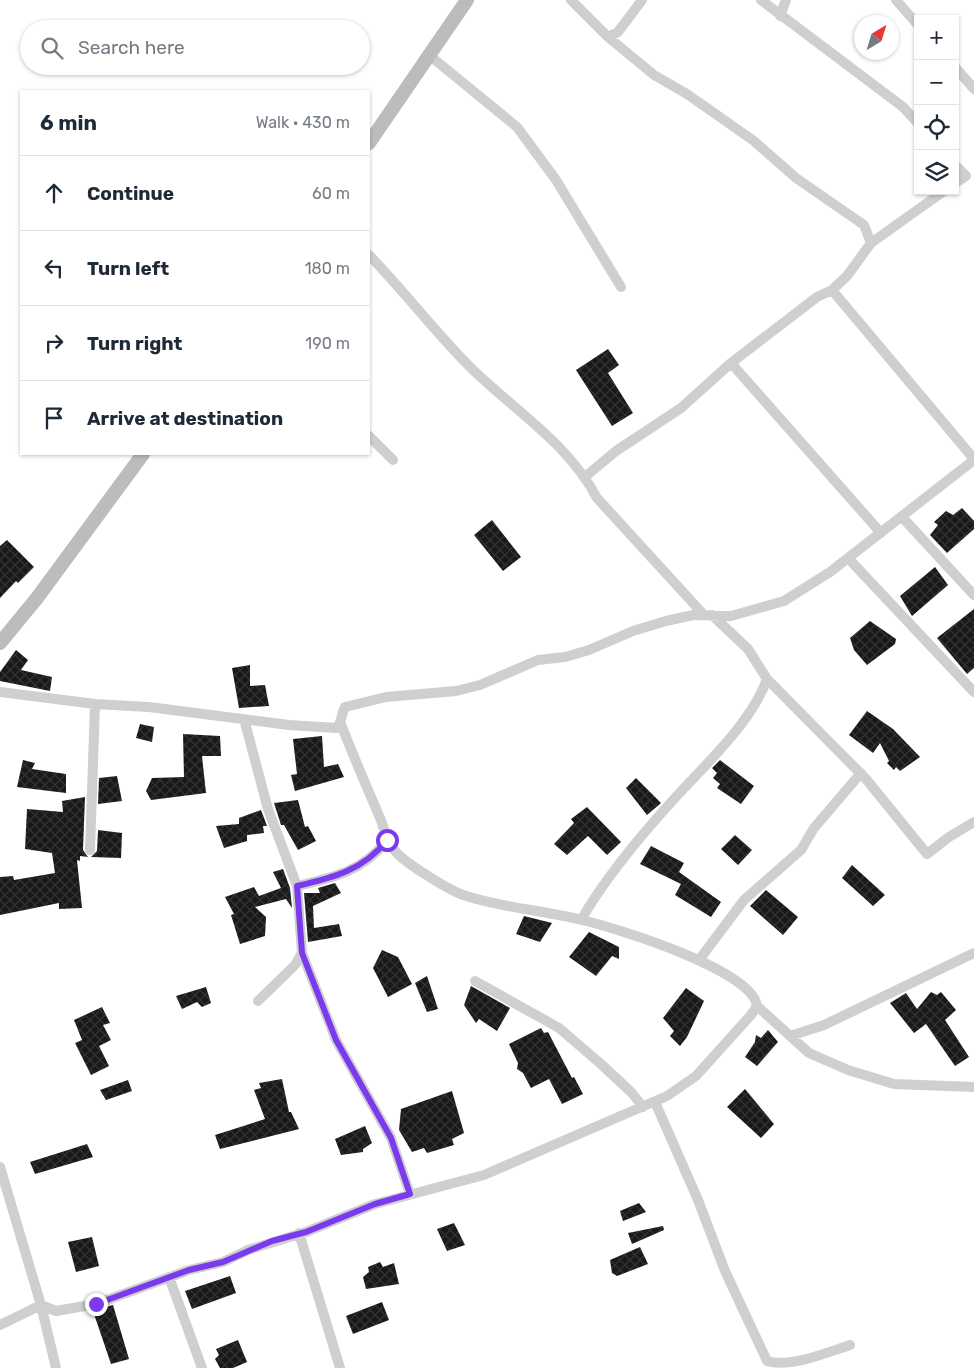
<!DOCTYPE html>
<meta charset="utf-8">
<style>
:root{--surface:#fff;--page:#f6f6f7;--text:#1f2937;--muted:#747a83;--line:#e0e1e3}
body{margin:0;font-family:Rubik,sans-serif;background:var(--page);color:var(--text)}
.controls{position:absolute;right:15px;top:15px;display:grid;overflow:hidden;border-radius:0px;box-shadow:0 1px 4px #0004}
.controls button{width:45px;height:45px;display:grid;place-items:center;padding:0;border:0;border-bottom:1px solid var(--line);background:var(--surface);color:var(--text);font:25px sans-serif}
.compass{position:absolute;left:854px;top:15px;width:45px;height:45px;border-radius:50%;background:var(--surface);box-shadow:0 1px 4px #0004;rotate:38deg}
.stop{position:absolute;width:15px;height:15px;margin:-11px;border:4px solid #7c3aed;border-radius:50%;background:#fff}
.stop.end{background:#7c3aed;border-color:#fff;box-shadow:0 1px 5px #0008}
.list{margin:0;padding:0;list-style:none}
h2{display:flex;justify-content:space-between;align-items:center;height:65px;margin:0;padding:0 20px;font-size:21px}
h2 small{font-size:16px;font-weight:400;color:var(--muted)}
.list li{display:grid;grid-template-columns:32px 1fr auto;gap:15px;align-items:center;box-sizing:border-box;height:75px;padding:0 20px;border-top:1px solid var(--line)}
.list b{display:block;font-size:19px;white-space:nowrap}
.list em{font-size:16px;font-style:normal;color:var(--muted)}
.icon{flex:none;width:28px;height:28px;fill:none;stroke:currentColor;stroke-width:2;stroke-linecap:round;stroke-linejoin:round}
.map{position:relative;flex:none;width:974px;height:1368px;overflow:hidden}
.search{position:absolute;background:var(--surface);box-shadow:0 1px 4px #0004;left:20px;top:20px;width:350px;height:55px;display:flex;align-items:center;gap:12px;box-sizing:border-box;padding:0 18px;border-radius:28px;color:var(--muted);font-size:19px}
.panel{position:absolute;background:var(--surface);box-shadow:0 1px 4px #0004;left:20px;top:90px;width:350px;height:365px;border-radius:0px}
.map>svg:first-child{display:block}
.building{fill:url(#building-cross-hatch)}
.lines{fill:none;stroke-linecap:round;stroke-linejoin:round}
.street{stroke:#cfcfcf;stroke-width:10}
.secondary{stroke:#bcbcbc;stroke-width:14}
.route{stroke:#7c3aed;stroke-width:6}
</style>
<div class="map">
<svg width="974" height="1368" viewBox="0 0 974 1368">
<defs>
<pattern id="building-cross-hatch" width="8" height="8" patternUnits="userSpaceOnUse" patternTransform="scale(1.25)"><rect width="8" height="8" fill="#191919"/><path d="M0 0l8 8M0 8l8-8" fill="none" stroke="#323232"/></pattern>
</defs>
<rect width="100%" height="100%" fill="#fff"/>
<path class="building" d="M608,349l11,16 -11,8 25,40 -21,13 -36,-56z
M962,508l12,13v8l-27,24 -17,-18 8,-10 -4,-3 12,-11 7,4z
M492,520l29,37 -18,14 -29,-36z
M7,540l27,27 -16,16 -2,-2 -16,17v-52z
M935,567l13,18 -36,31 -12,-20z
M974,609v59l-7,6 -30,-36z
M870,621l26,18 -1,5 -28,21 -13,-15 -4,-12z
M16,650l12,10 -7,10 31,7 -2,14 -50,-10v-9z
M250,665v21l15,-1 4,21 -30,2 -7,-40z
M867,711l26,18 27,28 -20,14 -4,-4 -2,3 -7,-7 2,-2 -9,-18 -7,10 -24,-18z
M140,724l14,3 -2,15 -16,-4z
M183,734l37,2 1,20h-19l4,37 -55,7 -5,-9 6,-13 32,-1z
M322,736l2,31 14,-3 6,13 -49,14 -4,-16 6,-1 -4,-35z
M23,760l12,3 -3,6 34,5v19l-49,-6z
M720,760l34,26 -13,18 -24,-16 3,-4 -7,-6 4,-5 -5,-5z
M117,776l5,25 -24,3 1,-26z
M636,778l25,25 -14,12 -21,-27z
M85,797l-2,53 5,7 -8,-1v5l-3,-1 5,48 -23,1v-6l-59,12v-38l13,-1 1,4 41,-7 -3,-20 -27,-4 2,-40 36,3 -1,-11z
M298,800l7,27 3,-1 8,15 -18,9 -14,-25h-3l-7,-22z
M587,807l34,35 -14,13 -19,-19 -21,19 -13,-11 20,-21 -3,-4z
M261,810l6,16h-4l1,7 -17,2v6l-23,7 -8,-22 23,-2v-6z
M98,830l24,3 -1,25 -30,-1 6,-6z
M735,835l17,15 -14,15 -17,-16z
M651,846l33,17 -5,9 42,30 -10,15 -36,-22 6,-11 -41,-20z
M852,865l33,30 -12,11 -31,-28z
M283,869l7,19 2,20 -6,-9 -31,8 11,10 -1,19 -25,8 -9,-29 3,-1 -9,-17 29,-10 5,9 22,-8 -8,-16z
M335,883l6,10 -28,13 1,22 25,-4 3,12 -34,6 -4,-49h16l-2,-5z
M766,890l32,27 -15,18 -33,-29z
M524,916l28,7 -12,19 -24,-8z
M589,932l30,15v12l-7,-3 -16,20 -27,-19z
M382,950l16,7 14,27 -24,13 -15,-29z
M427,976l11,33 -11,3 -12,-29z
M471,986l39,22 -13,23 -18,-12 -3,4 -12,-18z
M206,987l5,16 -9,4 -5,-5 -15,7 -6,-13z
M686,988l18,13 -17,36 -7,9 -10,-10 4,-5 -11,-13z
M931,992l6,3 4,-3 15,18 -11,10 24,37 -14,9 -29,-42 -12,9 -24,-30 16,-10 11,16z
M102,1007l8,16 -7,2 8,15 -12,6 10,20 -18,9 -16,-32 7,-3 -8,-20z
M541,1028l3,5 4,-1 24,46 2,-1 9,17 -21,10 -13,-25 -18,9 -8,-15 -6,-4 1,-6 -9,-19z
M768,1030l10,12 -21,24 -12,-9 10,-15 1,-7 5,3z
M282,1079l7,33h2l8,17 -79,20 -5,-14 50,-16 -11,-29 7,-2 -2,-5z
M128,1080l4,11 -26,9 -6,-10z
M745,1089l29,35 -13,14 -34,-31z
M452,1091l12,42 -12,6 2,6 -27,8 -3,-5 -12,4 -13,-22 2,-21z
M365,1126l7,17 -9,6v3l-22,3 -6,-16z
M87,1144l6,13 -58,17 -5,-12z
M639,1203l7,9 -23,9 -3,-10z
M454,1223l11,22 -18,6 -10,-22z
M663,1226l1,4 -32,14 -4,-11z
M92,1237l7,29 -23,6 -8,-30z
M640,1247l8,17 -31,12 -5,-3 -2,-13z
M380,1262l3,5 11,-4 5,21 -33,5 -3,-12 6,-5 -1,-5z
M230,1276l6,17 -44,16 -7,-18z
M382,1302l7,18 -36,14 -7,-18z
M113,1305l16,54 -18,5 -18,-53z
M238,1340l9,22 -14,6h-13l-5,-9 4,-4 -3,-6z"/>
<g class="lines">
<path class="street" d="M571,0l37,37 46,38 33,19 67,47 42,37 68,47 7,18
M761,0l142,107 15,16
M896,0l22,25
M780,16l6,-16
M608,37l10,-5 24,-32
M429,55l88,72 39,53 65,107
M955,67l19,22
M955,165l11,11 -11,7
M369,255c35,36 66,77 102,113 43,42 97,75 126,130l107,117
M832,290l142,169
M731,363l150,170
M369,436l24,24
M586,476l30,-25 65,-43 50,-45 86,-66 15,-7 15,-14 24,-33 73,-52
M902,517l72,78
M848,558l126,134
M712,615l36,34 19,30 99,100 61,75 22,-17 25,-15
M0,692l95,12 54,3 140,18 48,3c5,-6 4,-14 8,-21l41,-10 70,-6 24,-6 58,-25 27,-3 24,-7 44,-19 33,-10 27,-6 38,1 53,-15 46,-29 144,-112
M244,719l24,90 29,77c35,-8 67,-15 90,-46
M90,850l5,-146
M581,920c23,-40 62,-87 93,-121 31,-34 78,-77 93,-120
M302,953l34,87 55,98 19,56
M699,960l45,-60 57,-50 13,-22 47,-55
M475,981l84,47 42,36 30,28 12,15
M258,1001l37,-36 7,-12 -5,-67
M757,1006l52,47 39,17 46,14 80,3
M790,1036l34,-11 150,-72
M655,1102l43,98 27,71 42,90c23,7 59,-8 83,-16
M0,1167l41,138 15,63
M299,1233l41,135
M169,1277l33,91
M41,1305l15,6 40,-7 93,-34 34,-8 25,-12 58,-18 69,-28 109,-29 183,-79 29,-20 55,-61 6,-9c-4,-36 -141,-78 -175,-86 -40,-10 -80,-12 -119,-25 -14,-5 -58,-32 -67,-43 -9,-9 -11,-22 -16,-34 -13,-31 -27,-62 -39,-94
M0,1325l41,-20"/>
<path class="secondary" d="M369,143l98,-143
M0,643l37,-45 106,-144"/>
</g>
<g class="lines">
<path class="route" d="M96,1304l93,-34 34,-8 49,-21 34,-9 69,-28 35,-10 -19,-56 -55,-98 -34,-87 -5,-67c35,-8 67,-16 90,-46"/>
</g>
</svg>
<div class="controls">
<button>+</button>
<button>−</button>
<button><svg class="icon" aria-label="locate" viewBox="0 0 24 24"><circle cx="12" cy="12" r="6"/><path d="M12 2v4M12 18v4M2 12h4M18 12h4"/></svg></button>
<button><svg class="icon" aria-label="layers" viewBox="0 0 24 24"><path d="M12 4l9 5-9 5-9-5zM3 14l9 5 9-5"/></svg></button>
</div>
<svg class="compass" viewBox="-18 -18 36 36"><path d="M0-13l5 13h-10z" fill="#e53935"/><path d="M0 13l5-13h-10z" fill="#747a83"/></svg>
<div class="stop" style="left:387px;top:840px"></div>
<div class="stop end" style="left:96px;top:1304px"></div>
<div class="search"><svg class="icon" aria-label="search" viewBox="0 0 24 24"><circle cx="10" cy="10" r="6"/><path d="M15 15l6 6"/></svg>Search here</div>
<section class="panel">
<h2>6 min<small>Walk · 430 m</small></h2>
<ul class="list">
<li><svg class="icon" aria-label="ahead" viewBox="0 0 24 24"><path d="M12 20V5M6 11l6-6 6 6"/></svg><div><b>Continue</b></div><em>60 m</em></li>
<li><svg class="icon" aria-label="left" viewBox="0 0 24 24"><path d="M17 20v-9H6M10 6l-5 5 5 5"/></svg><div><b>Turn left</b></div><em>180 m</em></li>
<li><svg class="icon" aria-label="right" viewBox="0 0 24 24"><path d="M7 20v-9h11M14 6l5 5-5 5"/></svg><div><b>Turn right</b></div><em>190 m</em></li>
<li><svg class="icon" aria-label="arrive" viewBox="0 0 24 24"><path d="M6 21V4h12l-3 4 3 4H6"/></svg><div><b>Arrive at destination</b></div></li>
</ul>
</section>
</div>
